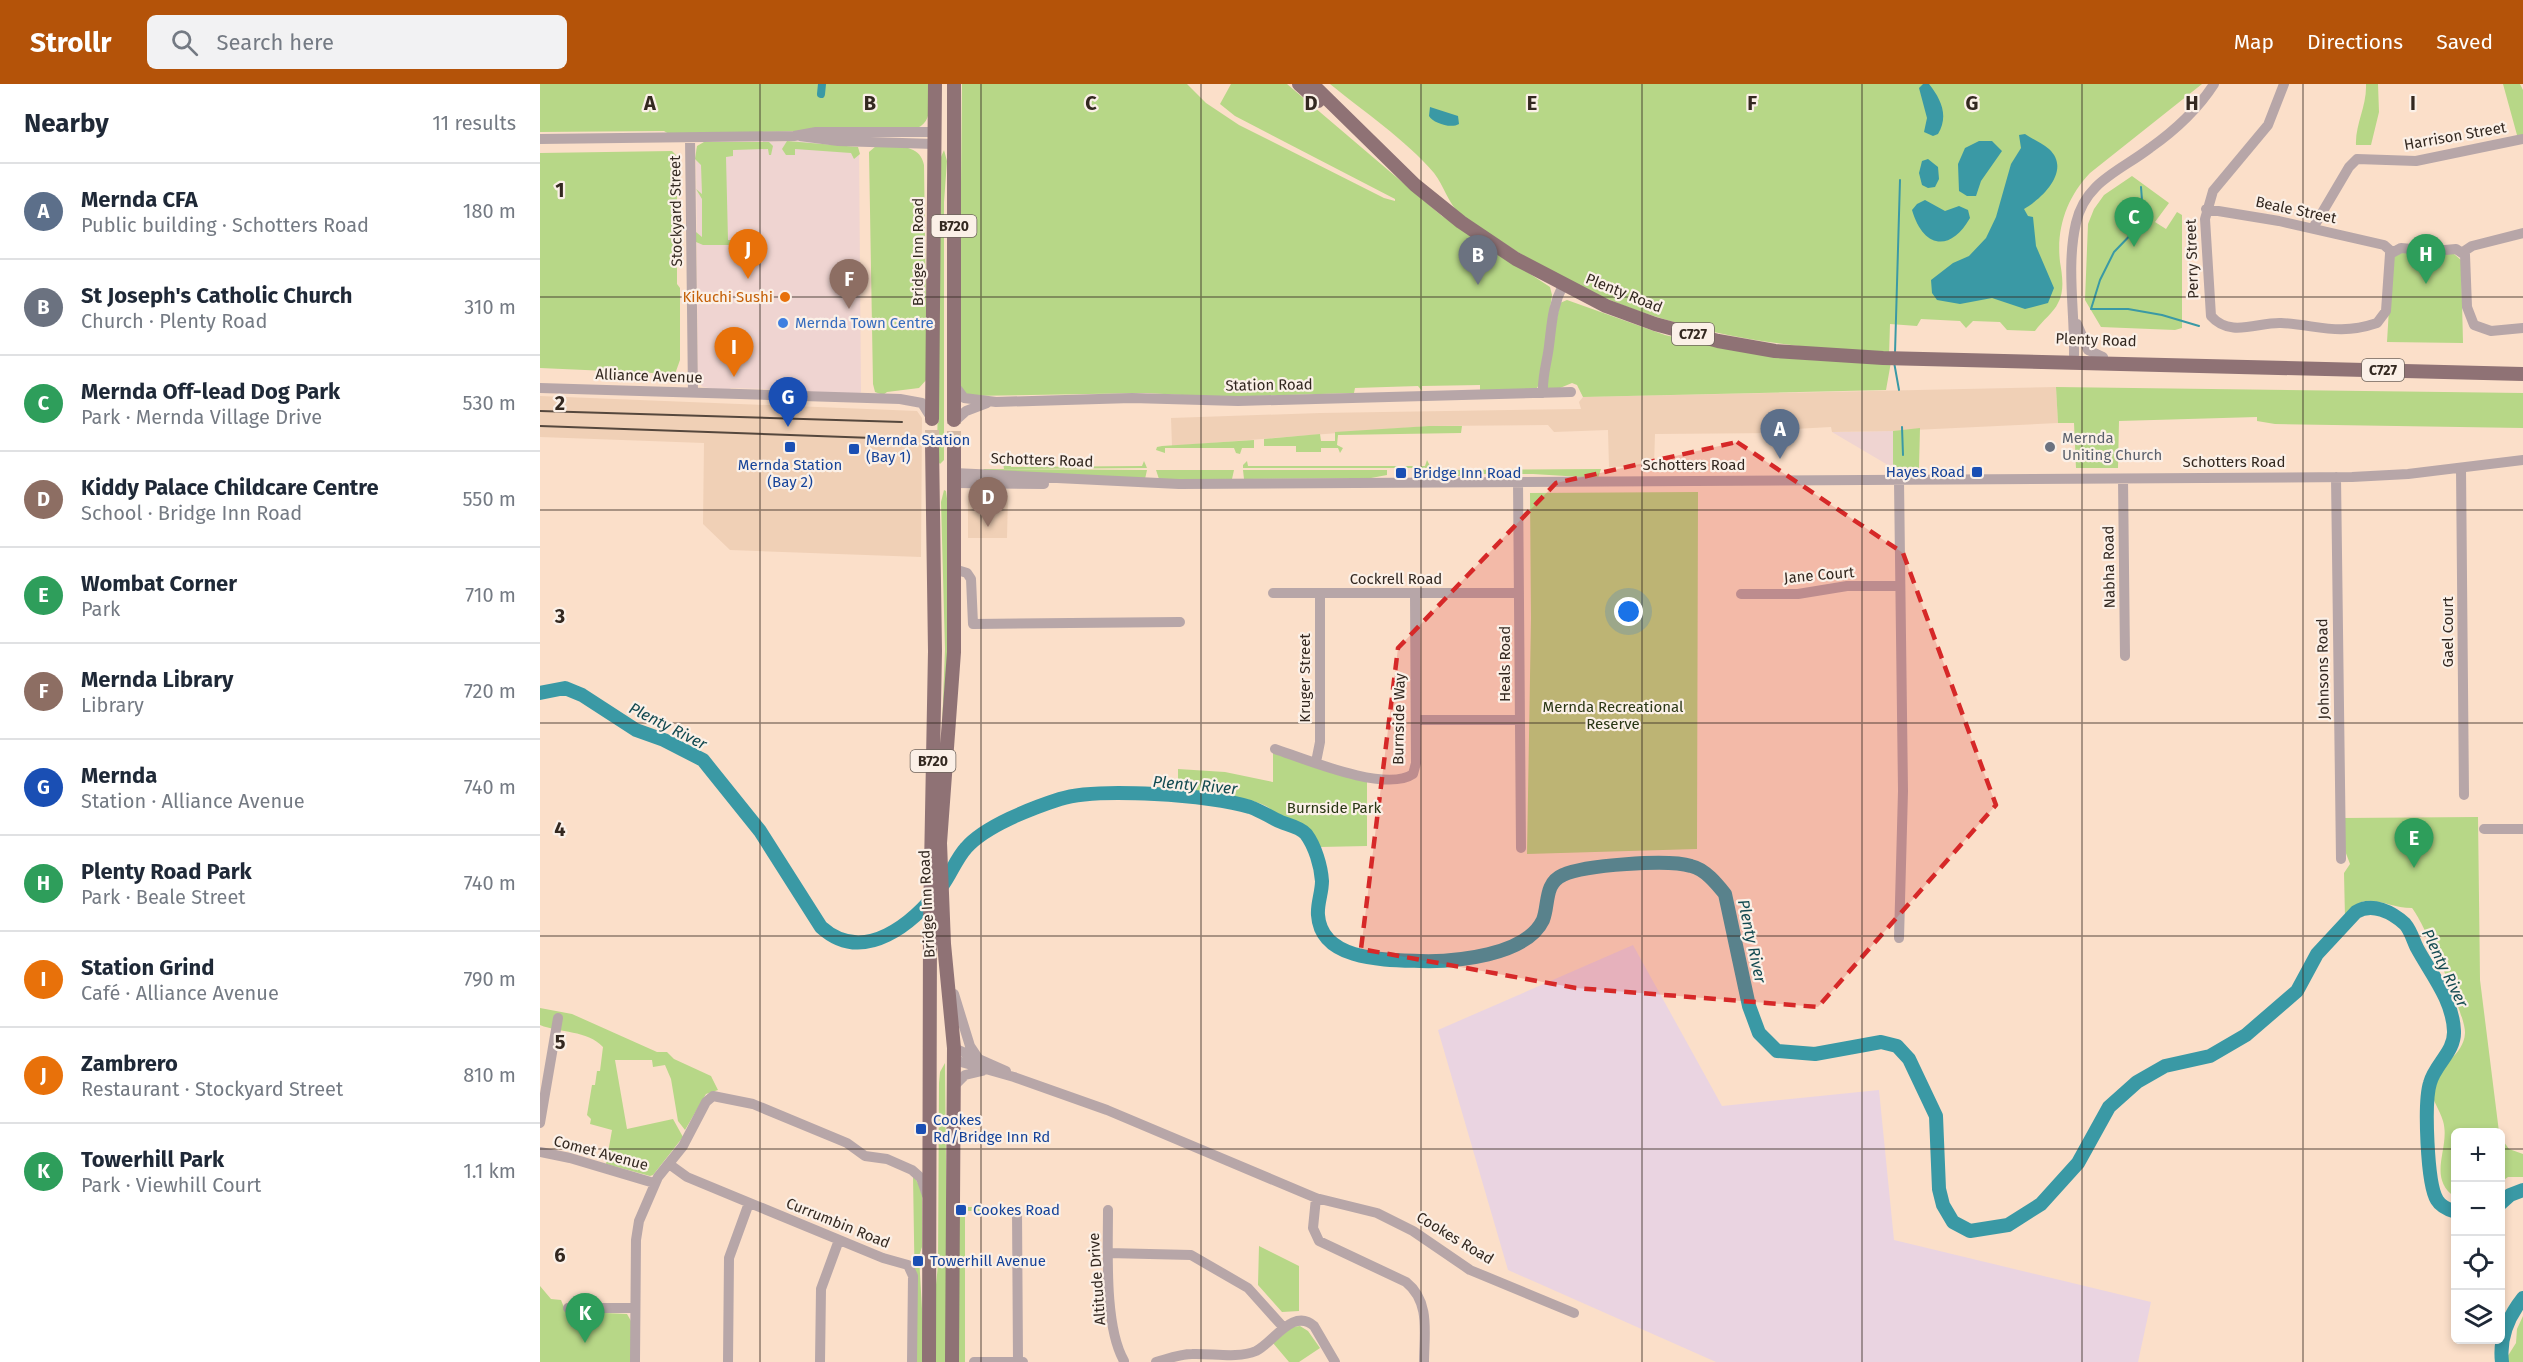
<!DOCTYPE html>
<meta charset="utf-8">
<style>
:root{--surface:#fff;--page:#f2f2f3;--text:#1f2937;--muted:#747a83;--line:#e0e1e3;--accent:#b45309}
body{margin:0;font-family:"Fira Sans",sans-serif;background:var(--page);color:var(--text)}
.controls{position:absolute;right:18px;bottom:18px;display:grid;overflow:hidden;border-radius:9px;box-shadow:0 3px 9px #0003}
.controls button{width:54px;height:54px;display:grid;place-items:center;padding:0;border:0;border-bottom:2px solid var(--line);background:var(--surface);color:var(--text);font:30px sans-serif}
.you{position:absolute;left:1089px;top:528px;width:21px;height:21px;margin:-15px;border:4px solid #fff;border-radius:50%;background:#1a73e8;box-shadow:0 0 0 9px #1a73e833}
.badge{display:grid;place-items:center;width:39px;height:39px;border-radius:50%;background:var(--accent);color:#fff;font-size:20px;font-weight:700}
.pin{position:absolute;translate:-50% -50px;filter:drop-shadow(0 2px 3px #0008)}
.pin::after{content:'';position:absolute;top:32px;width:21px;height:18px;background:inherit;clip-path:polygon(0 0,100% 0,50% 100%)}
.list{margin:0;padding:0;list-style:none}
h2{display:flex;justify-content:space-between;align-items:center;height:78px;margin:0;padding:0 24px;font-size:26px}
h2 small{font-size:20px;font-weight:400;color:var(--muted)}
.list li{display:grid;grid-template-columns:39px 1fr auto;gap:18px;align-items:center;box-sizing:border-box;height:96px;padding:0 24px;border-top:2px solid var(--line)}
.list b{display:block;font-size:22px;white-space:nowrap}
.list p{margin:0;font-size:20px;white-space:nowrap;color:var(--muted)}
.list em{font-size:20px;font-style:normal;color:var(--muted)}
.icon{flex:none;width:33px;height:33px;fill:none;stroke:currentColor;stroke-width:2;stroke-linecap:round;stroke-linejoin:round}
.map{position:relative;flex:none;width:1983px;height:1278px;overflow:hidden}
header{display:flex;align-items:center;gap:36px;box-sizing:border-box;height:84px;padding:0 30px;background:var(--accent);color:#fff}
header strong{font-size:28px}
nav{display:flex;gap:33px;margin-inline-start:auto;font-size:21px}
.search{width:420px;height:54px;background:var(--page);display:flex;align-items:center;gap:15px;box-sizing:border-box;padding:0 21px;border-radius:9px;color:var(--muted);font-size:22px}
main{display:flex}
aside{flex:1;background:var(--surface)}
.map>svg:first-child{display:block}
.commercial{fill:#efd4d1}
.industrial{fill:#ead4e1}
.built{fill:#f0d0b6}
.green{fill:#b7d787}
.water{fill:#3a99a5}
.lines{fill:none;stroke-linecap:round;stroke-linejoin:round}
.stream{stroke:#3a99a5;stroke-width:2}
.canal{stroke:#3a99a5;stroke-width:8}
.river{stroke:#3a99a5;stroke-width:14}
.major-tunnel{stroke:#d3baa7;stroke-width:14;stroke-dasharray:14 7;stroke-linecap:butt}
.minor{stroke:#b7a6a8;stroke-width:10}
.major{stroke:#8f7275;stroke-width:14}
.rail{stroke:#55473d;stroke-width:2}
.marked{fill:#d62828;fill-opacity:0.2;stroke:#d62828;stroke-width:4.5;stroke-dasharray:12 8;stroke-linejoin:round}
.grid{fill:none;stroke:#332820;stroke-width:1.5;stroke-opacity:0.55}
.food-dot{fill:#e8710a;stroke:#fbf0e7;stroke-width:2}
.shop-dot{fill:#3f7fe0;stroke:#fbf0e7;stroke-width:2}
.transit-dot{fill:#1a4fb4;stroke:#fbf0e7;stroke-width:2}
.worship-dot{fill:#6b7280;stroke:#fbf0e7;stroke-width:2}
.labels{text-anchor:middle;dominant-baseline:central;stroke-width:4.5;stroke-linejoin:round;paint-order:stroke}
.shield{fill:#fbf0e7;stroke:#6f645c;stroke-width:1.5}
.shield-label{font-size:14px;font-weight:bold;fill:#332820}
.street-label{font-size:15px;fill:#332820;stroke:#fbf0e7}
.food-label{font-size:15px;fill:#c56008;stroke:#fbf0e7;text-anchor:end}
.shop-label{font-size:15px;fill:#366cbe;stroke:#fbf0e7;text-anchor:start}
.worship-label{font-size:15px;fill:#5b616d;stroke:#fbf0e7;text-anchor:start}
.transit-label{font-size:15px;fill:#164399;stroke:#fbf0e7;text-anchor:start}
.park-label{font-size:15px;fill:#293614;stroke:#fbf0e7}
.water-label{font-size:16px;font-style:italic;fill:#134a51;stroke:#fbf0e7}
.grid-label{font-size:20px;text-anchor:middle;font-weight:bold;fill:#332820;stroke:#fbf0e7;stroke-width:4.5;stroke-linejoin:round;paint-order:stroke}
</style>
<header>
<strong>Strollr</strong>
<div class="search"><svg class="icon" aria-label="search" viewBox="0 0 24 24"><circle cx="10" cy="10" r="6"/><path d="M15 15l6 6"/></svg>Search here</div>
<nav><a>Map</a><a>Directions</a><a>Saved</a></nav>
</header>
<main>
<aside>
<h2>Nearby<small>11 results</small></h2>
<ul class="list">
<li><span class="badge" style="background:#5c6f8a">A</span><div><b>Mernda CFA</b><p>Public building · Schotters Road</p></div><em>180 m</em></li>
<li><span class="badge" style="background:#6b7280">B</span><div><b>St Joseph's Catholic Church</b><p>Church · Plenty Road</p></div><em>310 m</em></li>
<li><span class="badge" style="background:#2e9e5b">C</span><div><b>Mernda Off-lead Dog Park</b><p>Park · Mernda Village Drive</p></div><em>530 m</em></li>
<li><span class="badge" style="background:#8d6e63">D</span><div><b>Kiddy Palace Childcare Centre</b><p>School · Bridge Inn Road</p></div><em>550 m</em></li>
<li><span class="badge" style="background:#2e9e5b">E</span><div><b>Wombat Corner</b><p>Park</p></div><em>710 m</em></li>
<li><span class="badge" style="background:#8d6e63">F</span><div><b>Mernda Library</b><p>Library</p></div><em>720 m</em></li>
<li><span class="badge" style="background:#1a4fb4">G</span><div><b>Mernda</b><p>Station · Alliance Avenue</p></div><em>740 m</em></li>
<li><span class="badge" style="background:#2e9e5b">H</span><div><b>Plenty Road Park</b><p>Park · Beale Street</p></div><em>740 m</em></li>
<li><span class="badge" style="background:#e8710a">I</span><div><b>Station Grind</b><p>Café · Alliance Avenue</p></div><em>790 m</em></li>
<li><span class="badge" style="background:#e8710a">J</span><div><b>Zambrero</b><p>Restaurant · Stockyard Street</p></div><em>810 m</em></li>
<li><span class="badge" style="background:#2e9e5b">K</span><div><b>Towerhill Park</b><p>Park · Viewhill Court</p></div><em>1.1 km</em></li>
</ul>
</aside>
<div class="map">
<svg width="1983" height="1278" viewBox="0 0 1983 1278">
<rect width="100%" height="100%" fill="#fbdfc9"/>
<path class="commercial" d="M266,57l53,9 2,242 -2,2h-61l-3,-4 -64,-2 -5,3 -23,-4 -5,-5 -2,-233 8,-7z
M1353,347v37l-61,-36z"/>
<path class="industrial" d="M1093,861l89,161 157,-16 15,150 257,62 -13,60h-422l-208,-92 -70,-240z"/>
<path class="built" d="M1516,303l2,36 -165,8 -61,1 -1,-5 -37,2 -8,4 -131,1 -1,32 -45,1 -1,-37 -54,2 -6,-7 -119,1 -257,20 -1,-28 149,-5 261,-4 -2,-7 4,-5z
M0,312l377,15 5,7 -1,139 -191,-7 -27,-26 1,-81 -164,-6z
M428,410l40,1 -1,43h-39z"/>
<path class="green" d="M0,0h389c0,15 5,37 -12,44l-231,6h-17l-5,-3 -124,1z
M422,0h225l19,19 33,22 145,73 11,3v-2l-160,-83 -15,-12 11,-20h56l155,132 108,71 2,8 -13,90 -3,4 -56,2v-6l-58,1v5l-4,-5 -63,2 -1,5 -136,4 -72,-4 -179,3 -8,-11z
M790,0h872l-112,89c-23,24 -34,55 -30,89 2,12 5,29 -2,41 -4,9 -16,18 -23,28l-28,-1 -7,-8 -27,-1 -7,7 -6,-7 -39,-2 -4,7 -27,-2 -1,31c-143,-12 -255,-27 -379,-108 -16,-11 -35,-20 -50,-33 -12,-11 -16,-28 -26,-41 -28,-33 -71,-62 -104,-89z
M1826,0h12l1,28 -8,33h-15c-1,-21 11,-39 10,-61z
M1963,0h17l3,6v45h-6z
M247,57l71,6 2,7 -6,5 -3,-6 -56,-4v6h-9l-4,-6z
M164,58h65l4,4 -2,9h-2l-1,-6 -35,1v6l-7,1 2,83h6l-4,5h-27l-7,-3v-10l6,5v-38l-6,-10 6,5 -1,-29 -6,-6 2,-13z
M336,62c17,1 44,-4 48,19l3,214 -8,9 -32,4 -4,3 -8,-3 -2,-8 -4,-232z
M404,66l3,11 -3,41v258l-4,4 -3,-4 4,-303z
M132,67l5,5v128l3,4v72l-5,14 -135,-6v-215z
M1592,92l37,27 -14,19 11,7 11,-17 5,3v113l-7,2 -74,-3 -16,-27 3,-76 6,-15 10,-14z
M1861,169l53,1 7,6 2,83 -76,-1 5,-84z
M1027,216l98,35 55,13 89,12 82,2 -5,28 -303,7 -6,-12 -5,-2 -12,5h-12l-2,-12 14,-73z
M1516,303l467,6v35l-248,-4 -18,-3v-4l-138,4 -1,47h-42l-2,-45h-16z
M889,342h33l-1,7 -123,2 -1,10 6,3 -3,5 -2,-5h-17v4h-25v-6h-32v-7l56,-5 1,7h14v-9z
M1380,344l-1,40h-26v-37z
M714,356v8h-12l-2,6 -4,-1 -2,-5h-69v5l-9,-3 1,-3 5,-1z
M462,371l9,7v5l131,-1 2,-5 3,7 -143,1z
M887,376l4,8h-188v-3l4,-4 1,5h177z
M444,385l163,1 -2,9 -163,-8z
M1061,385l-3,9 -65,-4h-52l-40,4 -1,-8z
M616,386h78l-2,9h-73z
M703,386h144v5l-16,3 -127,1z
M404,406l2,1 2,15v142l-6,79 3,-78 -4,-147z
M1158,408l-1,357 -170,5 4,-236 -1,-125z
M733,668l94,30v64l-47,1c-11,-23 -19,-19 -39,-29 -6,-3 -9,-9 -15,-12 -26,-13 -60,-9 -88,-12v-25l47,3 48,10z
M1938,733l2,163 19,152h-43l-1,65c-29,-20 -4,-49 -12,-76 -4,-14 -14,-22 -10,-39 4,-17 31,-26 32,-49 1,-18 -41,-110 -53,-125 -28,0 -49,-22 -67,10l-1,-45 6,-9 -6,-16 -1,-30z
M0,924l32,6 85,38h10l7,7 37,17 7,14 -12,4 -21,36 -7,-9 -7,-42 -6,-14 -12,2 -1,-7h-37l12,69 46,-10 10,18 -30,38 -3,1 -44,-12 6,-34 -22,-6 1,-5 -4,-4 5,-30h3l2,-14h3l3,-24c-16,-17 -43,-14 -63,-22z
M405,979l3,299h-15l1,-58 4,-39 1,-182 1,-11z
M1961,1054l8,11 14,5v23h-15l-7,5z
M373,1091l9,15v57l-3,9 6,106h-9z
M421,1123h52v4h-48v151h-9l1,-142z
M719,1162l40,20v45l-17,1 -24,-27z
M0,1202l11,13 10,1 8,20h5l10,-8 43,2 4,7v41h-91z
M1983,1232v46h-19l12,-19 1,-14z
M760,1242l8,5 12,17 -21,14h-10l-16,-19 19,-16z"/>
<path class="water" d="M1383,0h6c12,15 20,32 9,50l-5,2 -9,-4 3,-14 -8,-30z
M890,23l28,9 1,8c-8,5 -26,-1 -30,-8z
M1485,50c7,5 17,9 24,15 23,21 -7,50 -25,60l4,7 5,1 3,29 18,42 -6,15 -23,6 -33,-11 -32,6 -23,-4 -5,-7 -1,-13 22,-17 16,-7 17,-18 10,-21 15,-53 10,-16 -2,-13z
M1439,57h13l10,10 -21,30 -5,15h-9l-8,-5 -1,-27 7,-16z
M1388,75l10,8 1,12 -4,8 -7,1 -6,-3 -3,-12 3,-12z
M1385,116l20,11 14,-5 9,4 2,8c-20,35 -47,30 -58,-8l5,-6z"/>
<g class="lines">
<path class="stream" d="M1601,103l2,26 -2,11 -27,28 -14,28 -9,29h37l34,6 37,11
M1355,269l5,-173
M1354,278l5,28
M1362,343l1,28"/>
<path class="canal" d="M281,10l1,-10"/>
<path class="river" d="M0,609l25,-5 17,7 54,35 28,10 39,20 57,71 61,96c43,39 93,-4 121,-41 9,-12 14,-27 24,-38 19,-22 66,-40 94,-49 37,-12 152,-4 190,8 11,4 20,10 31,15 7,3 19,5 25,12 9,12 15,32 16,47 0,12 -5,23 -4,34 3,46 67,45 102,46 34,1 106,-5 123,-41 6,-15 1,-37 20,-45 21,-10 105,-16 128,-9 14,3 26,18 34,28l24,112 10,27 18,18 38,3 66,-12 16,4 12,13 27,57 3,73 4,16 10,17 17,9 38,-6 33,-21 37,-41 31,-56 28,-25 28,-16 45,-10 36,-21 51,-44 20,-37 39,-42c16,-10 36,0 49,12 6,7 8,16 12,24 14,26 36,52 37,83 1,21 -19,33 -24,52 -6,19 -3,101 7,117 4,7 12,10 19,12
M1960,1120l10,-9 13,-5
M1962,1278c-3,-24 6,-45 21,-64"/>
<path class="major-tunnel" d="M392,360v-25
M414,361v-25"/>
<path class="minor" d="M1744,0l-16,41 -55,66 -8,28 6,97c19,22 47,6 70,7 37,2 57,13 96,0l9,-12 4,-57
M260,52l38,5 96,3
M150,54l3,255
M0,55l254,-3 22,-4h119
M1666,125l73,12 105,24 8,7
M1773,144l36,-61 8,-8 59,2 107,-22
M1923,168l9,-6 51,-13
M1850,170l11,-6 33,3 22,-2 9,6
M1925,171l2,52 7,18 17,6 32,-3
M1537,240l11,26 15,7
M1534,271c1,-42 -8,-89 2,-132 9,-41 44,-52 74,-75 24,-17 48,-39 64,-64
M415,302l9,12 32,4 136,-4 106,3 333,-9
M0,304l360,11 22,4 10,16
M1003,309c-1,-17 4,-30 6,-47 3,-23 3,-39 14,-61
M416,336l10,-9 21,-8
M1921,384l3,327
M414,389l225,11 1173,-7 56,-3 115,-14
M1796,393l5,382
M1583,395l2,177
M978,396l3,368
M1359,397l4,310 -4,147
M414,399l90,1
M414,485l13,4 4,6 2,45 207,-2
M733,509h246
M1201,510h57l49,-8h52
M876,636h104
M735,665c30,10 111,44 138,25l3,-11 -1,-169
M776,678l4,-20v-148
M1944,745h39
M414,910l16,52 8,12
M414,964l52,23
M414,976l60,17 93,33 209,88 61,15 36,18 57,39 104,43
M414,1002l11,-11 17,-4
M0,1039l18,-105
M0,1068l30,6 84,25
M129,1080l18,13 196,81 25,7 5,11 -1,86
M776,1114l-3,30 6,13 87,41c25,20 18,52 18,80
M477,1126l1,152
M568,1126c0,41 -4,116 16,151
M568,1169l83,2 57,33 36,40
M28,1224h67
M95,1278l1,-122 3,-19 19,-44 25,-31 23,-44 7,-6 40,8 94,39 18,13 22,3 25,11 9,8 6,17
M188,1278l1,-104 20,-55
M280,1278l1,-73 18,-49
M434,1278h49
M616,1278c11,-3 24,-8 36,-8 20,-1 45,5 64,-3 17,-8 37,-44 58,-25l21,36"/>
<path class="major" d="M759,0l19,17
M772,0l103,101 46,37 55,37 90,47 49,18 63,17 57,10 108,7 640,16
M392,335l3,-335
M414,336v-336
M389,1278l1,-440 5,-271 -3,-207
M412,1278l2,-314 -10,-104 -4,-101 14,-191v-207"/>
<path class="rail" d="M0,327l362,11
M0,342l361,13"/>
</g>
<path class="marked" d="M1197,358l166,111 93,252 -178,202 -242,-19 -215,-39 37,-301 158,-165z"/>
<path class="grid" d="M220,0v1278M441,0v1278M661,0v1278M881,0v1278M1102,0v1278M1322,0v1278M1542,0v1278M1763,0v1278M0,213h1983M0,426h1983M0,639h1983M0,852h1983M0,1065h1916M1960,1065h23"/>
<circle class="food-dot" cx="245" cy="213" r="6"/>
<circle class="shop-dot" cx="243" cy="239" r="6"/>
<g class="transit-dot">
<rect x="244" y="357" width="12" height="12" rx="3"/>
<rect x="308" y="359" width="12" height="12" rx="3"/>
<rect x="1431" y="382" width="12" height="12" rx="3"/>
<rect x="855" y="383" width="12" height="12" rx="3"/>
<rect x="375" y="1039" width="12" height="12" rx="3"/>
<rect x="415" y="1120" width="12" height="12" rx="3"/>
<rect x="372" y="1171" width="12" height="12" rx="3"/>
</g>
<circle class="worship-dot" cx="1510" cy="363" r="6"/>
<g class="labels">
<g class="shield">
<rect x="391.5" y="131" width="45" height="22" rx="4.5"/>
<rect x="1132" y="239" width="42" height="22" rx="4.5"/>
<rect x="1822" y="275" width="42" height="22" rx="4.5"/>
<rect x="370.5" y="666" width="45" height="22" rx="4.5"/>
</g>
<g class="shield-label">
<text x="414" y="142">B720</text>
<text x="1153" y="250">C727</text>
<text x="1843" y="286">C727</text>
<text x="393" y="677">B720</text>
</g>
<g class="street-label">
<text transform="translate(1915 52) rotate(-10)">Harrison Street</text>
<text transform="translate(1756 126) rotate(12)">Beale Street</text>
<text transform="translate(136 127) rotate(-91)">Stockyard Street</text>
<text transform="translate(378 168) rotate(-90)">Bridge Inn Road</text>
<text transform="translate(1652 175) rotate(-92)">Perry Street</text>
<text transform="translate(1084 209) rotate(22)">Plenty Road</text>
<text transform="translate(1556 256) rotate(2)">Plenty Road</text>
<text transform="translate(109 292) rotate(2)">Alliance Avenue</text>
<text transform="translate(729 301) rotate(-1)">Station Road</text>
<text transform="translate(502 376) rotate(2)">Schotters Road</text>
<text x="1694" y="378">Schotters Road</text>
<text x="1154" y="381">Schotters Road</text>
<text transform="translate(1569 483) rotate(-91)">Nabha Road</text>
<text transform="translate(1279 491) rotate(-5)">Jane Court</text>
<text x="856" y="495">Cockrell Road</text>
<text transform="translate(1908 548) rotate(-90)">Gael Court</text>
<text transform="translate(965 580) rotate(-90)">Heals Road</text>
<text transform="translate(1783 585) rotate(-91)">Johnsons Road</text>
<text transform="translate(765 594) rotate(-90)">Kruger Street</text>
<text transform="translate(859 635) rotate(-89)">Burnside Way</text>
<text transform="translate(387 820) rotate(-93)">Bridge Inn Road</text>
<text transform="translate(61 1069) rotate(15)">Comet Avenue</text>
<text transform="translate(298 1139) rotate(22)">Currumbin Road</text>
<text transform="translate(915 1154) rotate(31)">Cookes Road</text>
<text transform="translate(557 1195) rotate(-94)">Altitude Drive</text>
</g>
<g class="food-label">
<text x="233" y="213">Kikuchi Sushi</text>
</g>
<g class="shop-label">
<text x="255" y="239">Mernda Town Centre</text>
</g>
<g class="worship-label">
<text x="1522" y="354">Mernda<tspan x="1522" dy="17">Uniting Church</tspan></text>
</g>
<g class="transit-label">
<text x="326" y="356">Mernda Station<tspan x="326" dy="17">(Bay 1)</tspan></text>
<text x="250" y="381" text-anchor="middle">Mernda Station<tspan x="250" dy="17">(Bay 2)</tspan></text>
<text x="1425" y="388" text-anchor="end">Hayes Road</text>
<text x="873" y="389">Bridge Inn Road</text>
<text x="393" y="1036">Cookes<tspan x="393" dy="17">Rd/Bridge Inn Rd</tspan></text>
<text x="433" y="1126">Cookes Road</text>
<text x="390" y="1177">Towerhill Avenue</text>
</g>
<g class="park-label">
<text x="1073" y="623">Mernda Recreational<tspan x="1073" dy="17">Reserve</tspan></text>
<text x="794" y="724">Burnside Park</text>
</g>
<g class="water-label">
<text transform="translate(128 642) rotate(27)">Plenty River</text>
<text transform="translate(655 701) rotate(5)">Plenty River</text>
<text transform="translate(1212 857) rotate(78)">Plenty River</text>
<text transform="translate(1905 884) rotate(64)">Plenty River</text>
</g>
</g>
<g class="grid-label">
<text x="110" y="26">A</text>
<text x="330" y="26">B</text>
<text x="551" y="26">C</text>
<text x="771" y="26">D</text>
<text x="992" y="26">E</text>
<text x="1212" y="26">F</text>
<text x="1432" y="26">G</text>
<text x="1652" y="26">H</text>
<text x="1873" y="26">I</text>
<text x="20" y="113">1</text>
<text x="20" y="326">2</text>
<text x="20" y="539">3</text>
<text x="20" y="752">4</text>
<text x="20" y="965">5</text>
<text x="20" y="1178">6</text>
</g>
</svg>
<div class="controls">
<button>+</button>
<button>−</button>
<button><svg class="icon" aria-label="locate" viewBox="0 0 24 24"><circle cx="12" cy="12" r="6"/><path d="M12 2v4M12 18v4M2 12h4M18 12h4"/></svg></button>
<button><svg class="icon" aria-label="layers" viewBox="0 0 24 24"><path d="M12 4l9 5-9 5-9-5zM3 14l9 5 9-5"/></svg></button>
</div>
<div class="you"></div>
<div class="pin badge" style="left:1240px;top:375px;background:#5c6f8a">A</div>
<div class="pin badge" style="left:938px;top:201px;background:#6b7280">B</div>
<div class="pin badge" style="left:1594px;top:163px;background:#2e9e5b">C</div>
<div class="pin badge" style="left:448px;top:443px;background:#8d6e63">D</div>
<div class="pin badge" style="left:1874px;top:784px;background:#2e9e5b">E</div>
<div class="pin badge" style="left:309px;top:225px;background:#8d6e63">F</div>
<div class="pin badge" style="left:248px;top:343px;background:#1a4fb4">G</div>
<div class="pin badge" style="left:1886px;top:200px;background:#2e9e5b">H</div>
<div class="pin badge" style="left:194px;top:293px;background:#e8710a">I</div>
<div class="pin badge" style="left:208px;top:195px;background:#e8710a">J</div>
<div class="pin badge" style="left:45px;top:1259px;background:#2e9e5b">K</div>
</div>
</main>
